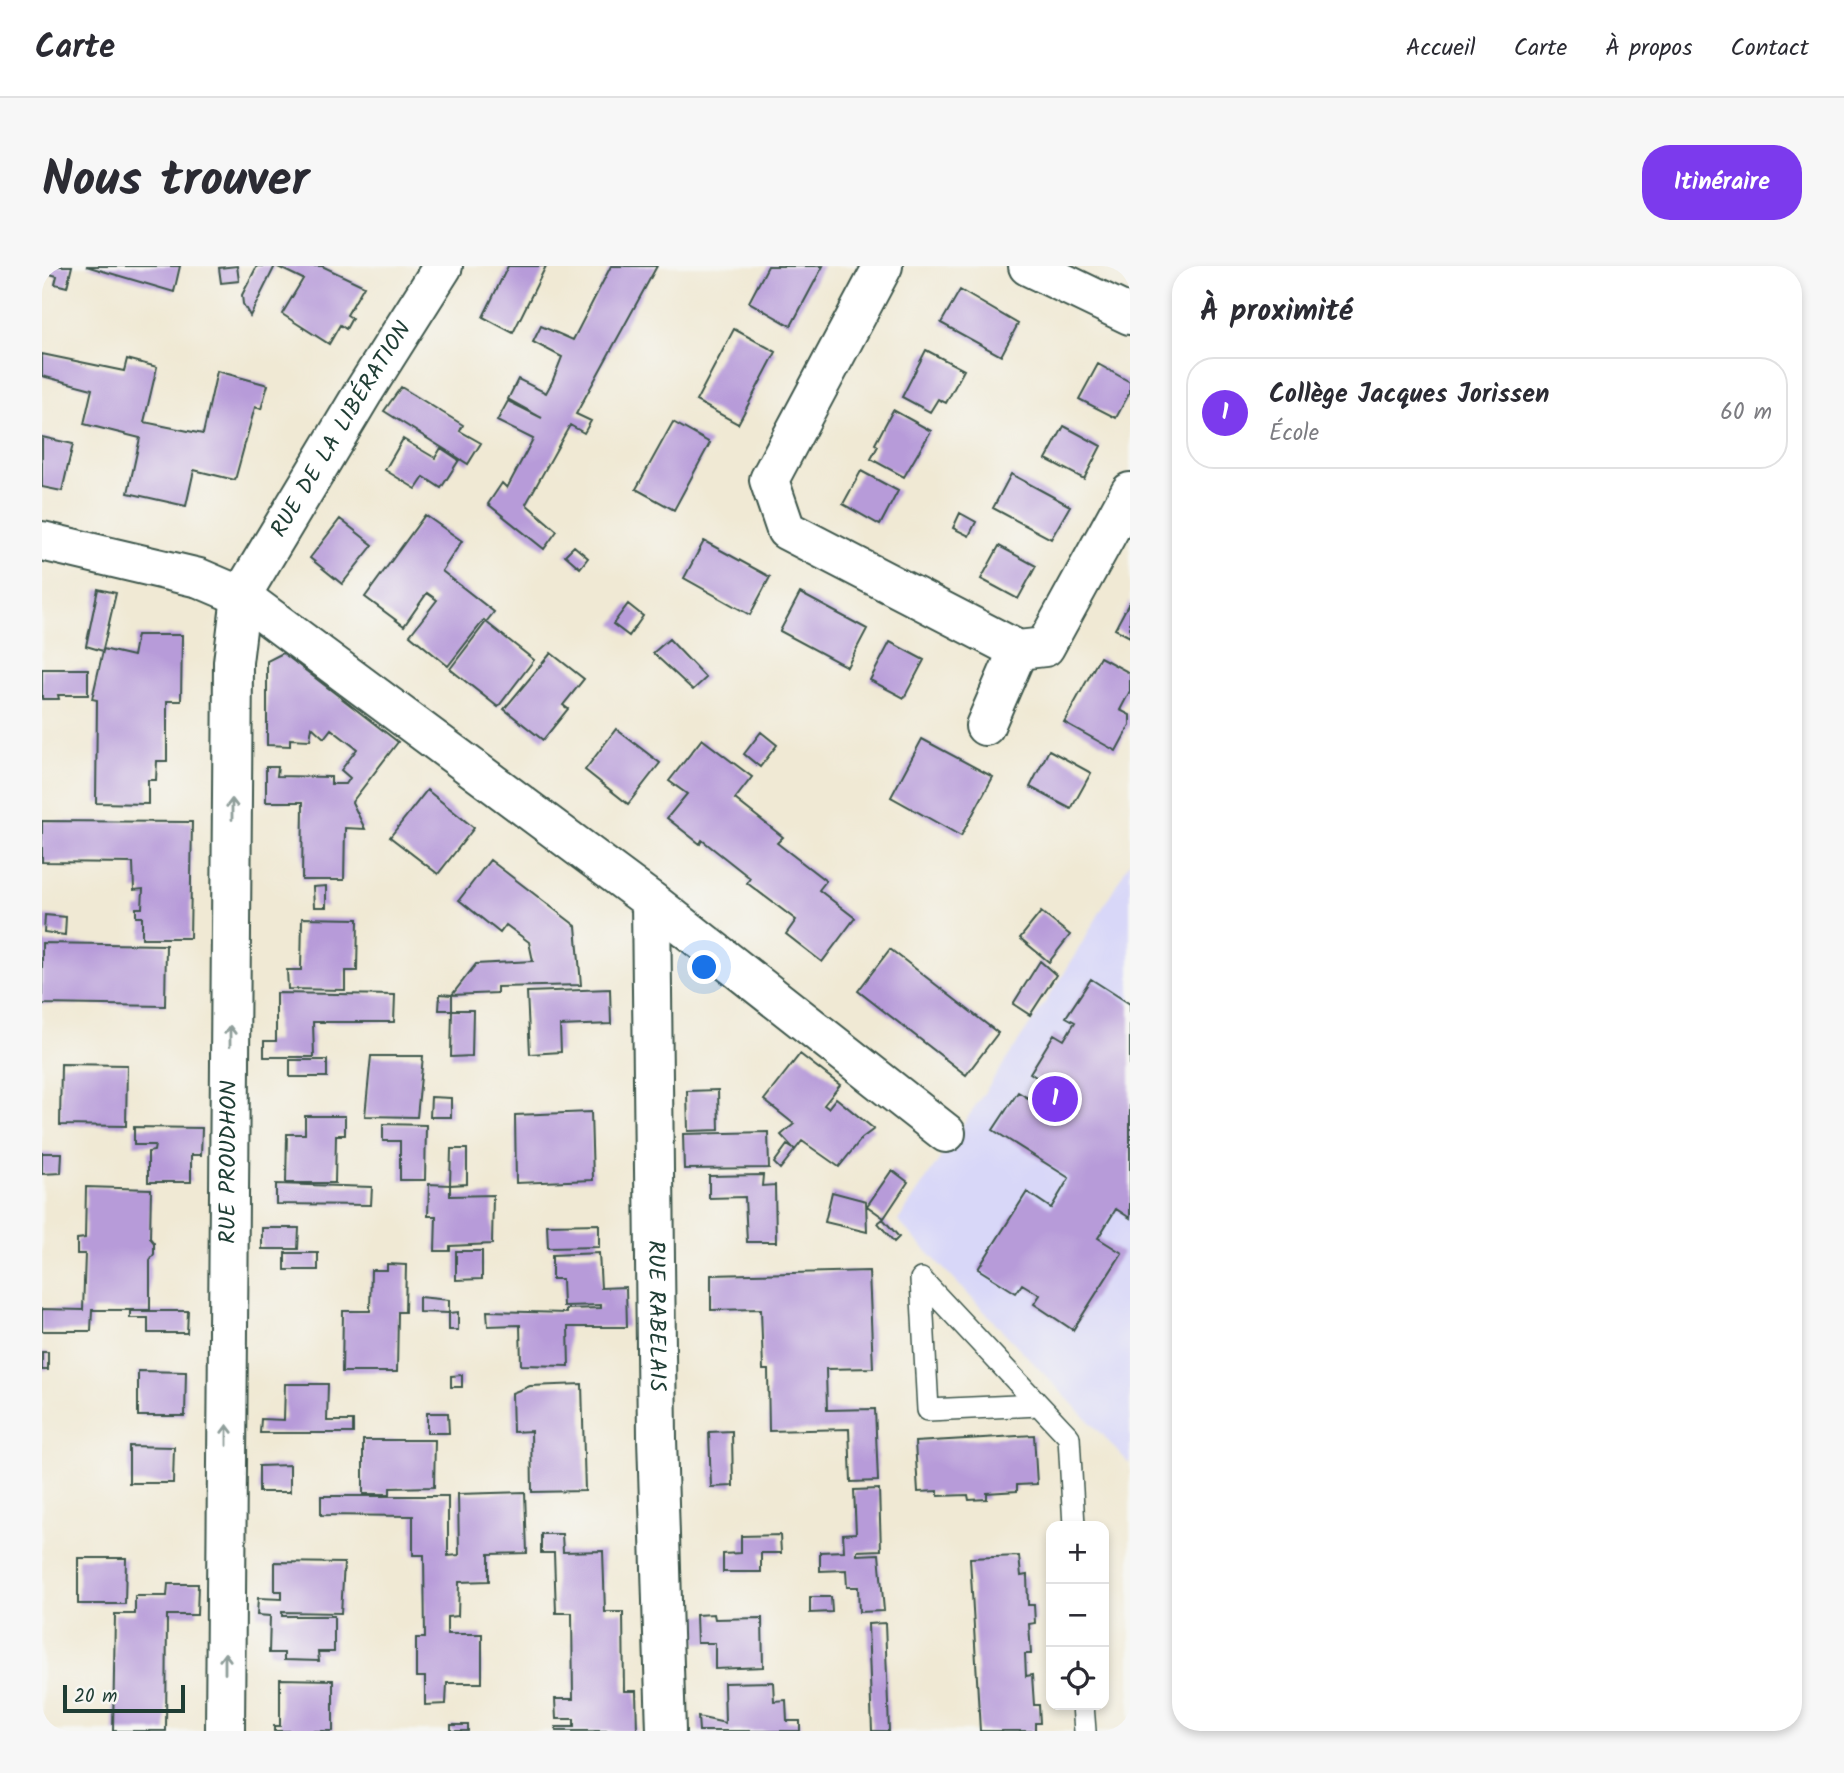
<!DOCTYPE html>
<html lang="fr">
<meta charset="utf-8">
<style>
:root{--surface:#fff;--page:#f7f7f7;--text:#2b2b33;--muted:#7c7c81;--line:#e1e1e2;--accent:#7c3aed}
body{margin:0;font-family:Kalam,sans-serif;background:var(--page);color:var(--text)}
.controls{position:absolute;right:21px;bottom:21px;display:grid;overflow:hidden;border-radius:14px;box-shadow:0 4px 10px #0003}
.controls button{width:63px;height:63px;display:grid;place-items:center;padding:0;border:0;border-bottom:2px solid var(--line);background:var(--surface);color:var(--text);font:35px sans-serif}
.scale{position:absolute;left:21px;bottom:18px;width:122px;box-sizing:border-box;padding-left:7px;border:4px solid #1f3d34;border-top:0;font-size:19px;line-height:24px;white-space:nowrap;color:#1f3d34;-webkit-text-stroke:5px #f6f6f2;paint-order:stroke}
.you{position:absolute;left:663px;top:702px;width:24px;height:24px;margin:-18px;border:5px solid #fff;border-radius:50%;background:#1a73e8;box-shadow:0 0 0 10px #1a73e833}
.badge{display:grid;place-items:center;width:46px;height:46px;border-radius:50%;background:var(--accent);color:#fff;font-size:23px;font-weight:700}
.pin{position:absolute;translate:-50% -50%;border:4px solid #fff;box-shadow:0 2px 7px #0006}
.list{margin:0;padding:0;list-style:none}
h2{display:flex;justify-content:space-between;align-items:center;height:91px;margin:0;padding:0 28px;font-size:30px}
h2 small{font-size:23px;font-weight:400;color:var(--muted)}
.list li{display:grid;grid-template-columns:46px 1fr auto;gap:21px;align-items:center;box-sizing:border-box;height:112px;margin:0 14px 14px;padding:0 14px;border:2px solid var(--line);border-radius:28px}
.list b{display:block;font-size:26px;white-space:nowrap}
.list p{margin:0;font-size:23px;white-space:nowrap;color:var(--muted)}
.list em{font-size:23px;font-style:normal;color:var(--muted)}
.icon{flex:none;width:38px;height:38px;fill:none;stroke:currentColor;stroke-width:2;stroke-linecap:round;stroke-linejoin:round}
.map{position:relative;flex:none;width:1088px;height:1465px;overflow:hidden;border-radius:28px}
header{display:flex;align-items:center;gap:42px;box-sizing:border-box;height:98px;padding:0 35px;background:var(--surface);border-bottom:2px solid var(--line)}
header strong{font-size:33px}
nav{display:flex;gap:38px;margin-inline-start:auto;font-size:24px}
.intro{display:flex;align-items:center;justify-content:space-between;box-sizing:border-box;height:168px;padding:0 42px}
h1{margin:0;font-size:49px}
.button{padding:18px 32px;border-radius:28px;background:var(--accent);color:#fff;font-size:24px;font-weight:700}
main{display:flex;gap:42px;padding:0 42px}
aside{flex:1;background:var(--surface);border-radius:28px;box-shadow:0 4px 10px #0003}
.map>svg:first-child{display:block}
.built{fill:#d8d7f8}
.building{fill:#b79bd9}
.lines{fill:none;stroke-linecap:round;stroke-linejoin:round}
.lane-casing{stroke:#3e574c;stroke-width:24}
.street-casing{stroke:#3e574c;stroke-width:42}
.lane{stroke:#fff;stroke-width:21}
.street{stroke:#fff;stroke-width:38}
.oneway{stroke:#8f9e9a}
.labels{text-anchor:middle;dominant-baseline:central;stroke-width:5;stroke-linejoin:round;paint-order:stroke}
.street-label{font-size:23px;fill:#1f3d34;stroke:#f6f6f2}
</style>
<header>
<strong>Carte</strong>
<nav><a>Accueil</a><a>Carte</a><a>À propos</a><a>Contact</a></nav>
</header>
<div class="intro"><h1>Nous trouver</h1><a class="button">Itinéraire</a></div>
<main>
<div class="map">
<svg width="1088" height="1465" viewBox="0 0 1088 1465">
<rect width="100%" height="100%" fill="#f6f6f2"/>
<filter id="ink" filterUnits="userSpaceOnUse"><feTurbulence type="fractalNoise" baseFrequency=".0143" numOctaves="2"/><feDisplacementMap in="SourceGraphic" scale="14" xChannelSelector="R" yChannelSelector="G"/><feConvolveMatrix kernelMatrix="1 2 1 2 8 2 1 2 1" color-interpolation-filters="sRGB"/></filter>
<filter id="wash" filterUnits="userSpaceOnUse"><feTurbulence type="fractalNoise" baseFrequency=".00686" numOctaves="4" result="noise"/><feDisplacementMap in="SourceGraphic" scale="28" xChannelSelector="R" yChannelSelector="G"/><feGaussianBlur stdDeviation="1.57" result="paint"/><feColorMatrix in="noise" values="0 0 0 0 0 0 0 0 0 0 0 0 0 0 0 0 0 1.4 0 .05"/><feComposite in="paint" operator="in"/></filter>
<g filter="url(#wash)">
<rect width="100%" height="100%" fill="#f0e9d4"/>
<path class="built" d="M1088,595v601l-1,1 -231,-242 164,-244z"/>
<g id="blocks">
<path class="building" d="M0,0h30l-5,21 -12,-3 2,-8 -15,-4z
M44,0h94l-6,26z
M195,0l2,15 -18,2 -2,-15z
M215,0h18l-25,50 -7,-12 -1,-9z
M234,0h46l42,20 -17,29 5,3 -6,11 -6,-4 -11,19 -47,-30 21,-35z
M466,0h38l-33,67 -30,-16z
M569,0h46l-81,148 15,7 -7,12 -14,-8 -44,79 31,27 -13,18 -56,-45 14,-21 5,5 26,-49 -36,-18 11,-20 34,17 -34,-19 10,-20 28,14 6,-11 10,-25 -29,-15 8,-16 32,14z
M726,0h55l-32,60 -42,-24z
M918,24l58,34 -17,32 -60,-33z
M692,63l42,23 -38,72 -42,-23z
M884,84l38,20 -18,33 -8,-4 -8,13 -28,-15z
M0,88l82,17 3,-12 30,8 -13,55 59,12 14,-63 51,14 -7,24 -6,-2 -20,73 -41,-10 -8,36 -58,-13 12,-55 -56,-14 8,-35 -50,-13z
M1056,98l32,18v10l-14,26 -37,-19z
M359,121l62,38 -3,6 21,12 -13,21 -84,-53z
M851,144l38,21 -27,46 -33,-18 7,-13 -3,-2z
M631,156l37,21 -36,67 -38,-21z
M1022,160l37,20 -17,33 -38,-20z
M0,171l31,7 -11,47 -20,-4z
M361,173l32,19 6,-10 18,12 -18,28 -17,-11 -8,12 -31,-19z
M819,205l37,20 -18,34 -37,-21z
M969,208l59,32 -19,33 -58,-31z
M918,247l16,9 -7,14 -16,-8z
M383,249l37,26 -20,30 52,41 -8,10 -2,-2 -36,46 -38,-31 27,-35 -10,-7 -23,33 -39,-29z
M298,253l33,26 -31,39 -32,-26z
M662,275l66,36 -20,38 -66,-37z
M532,280l14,12 -8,10 -15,-13z
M957,280l37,20 -18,33 -37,-20z
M56,323l18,4 -13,56 30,7 4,-21h45l-1,66h-14v60h-10l-1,19h-8v24l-52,-1 1,-103 -5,-1 11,-48 -17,-5z
M758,327l67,36 -20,38 -67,-36z
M1088,335v36l-15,-8z
M586,338l15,12 -14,20 -16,-12z
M444,356l48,38 -36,47 -48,-38z
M627,373l37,39 -13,12 -40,-37z
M848,376l34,18 -20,38 -34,-18z
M241,387l115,89 -46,60 13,27 -20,-1 -1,52h-42l1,-78h-37v-35h12l-1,9 54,1v7h15l4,-6 -9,-8 16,-21 -26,-20 -7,9 -12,-11 -2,13 -20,-1v7l-23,-1v-84z
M509,387l33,26 -21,26 5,4 -25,31 -39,-31z
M1058,391l30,16v18l-10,19 10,5v10l-14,26 -52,-29z
M0,403h46v26h-30l1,4h-17z
M574,463l44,34 -32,41 -43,-34z
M719,466l16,13 -17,22 -16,-13z
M660,473l50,38 -17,22 48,38 -6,6 49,38 -7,9 36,28 -33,44 -36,-28 10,-14 -49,-37 3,-5 -48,-38 -2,4 -33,-26 20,-24 -18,-13z
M880,473l71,38 -32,59 -70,-39z
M1007,484l42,23 -20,36 -41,-22z
M385,524l47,38 -36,46 -48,-37z
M0,555l150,1 -2,116h-48v-21h-6v-9h6l1,-19 -9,1 -1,-27 -91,-1z
M448,594l86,66 5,59 -84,2v6l-45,2 24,-31 57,-3 -4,-19 -23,-17 -6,8 -41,-33z
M284,620v21h-12l-1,-20z
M999,646l29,23 -21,27 -29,-24z
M3,649l21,2 -1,18 -21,-3z
M260,652l56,1 -1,52h-12v19l-57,-1 -1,-19h14z
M0,677l124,2 -1,61 -123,-2z
M848,683l108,84 -32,42 -108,-84z
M998,695l16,14 -26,40 -17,-11z
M1049,713l39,25v214l-14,-9 -18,29 24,15 -49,77 -39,-26 6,-9 -18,-11 -6,9 -38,-24 49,-77 24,16 18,-30 -76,-48 25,-38 10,6 11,-19 -9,-6 24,-39 10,6 11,-18 -9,-5z
M568,723l1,35 -51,2 1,26 -31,2 -3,-62z
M234,727l119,2 -1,27h-81l1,35h-50v-16h12z
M398,728l12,1v15h-13z
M410,744h21l-1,46 -21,1z
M758,788l40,31 -16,20 4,3 8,-10 38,31 -12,9 -23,29 -37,-26 -7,9 -14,-15 13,-11 -30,-24z
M329,790h52l-6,61 -52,-1z
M248,794h37v17h-37z
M19,798l66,1 -1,61 -66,-1z
M676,824l1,40 -31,1 -1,-40z
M389,831l20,1v19h-21z
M549,846l2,68 -77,3 -1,-68z
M263,850h40v19h-9l-1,48h-49l1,-49h18z
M341,858l43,1 -1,55h-25v-39h-17z
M92,861l68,1 -1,27h-10v27h-43v-30l6,-1 1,-6h-21z
M726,866l1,36 -85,1 -1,-35z
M745,879l8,5 -15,19 -6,-6z
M409,883h16v35l-17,1v11l43,-1 -1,49 -42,2v5h-15l1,-35h-8l1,-32 21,1z
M0,887h20l-1,20 -19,1z
M850,904l16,12 -24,36 -17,-12z
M721,909l-1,11 13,-1 1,57h-29l-2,-45 -36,1v-22z
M234,918l96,3 -1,18 -95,-1z
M44,921l65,2 -1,49 4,5v11l-4,6v50h-58l-1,21h-49v-22l41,1 2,-56h-8v-15l8,-1z
M790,926l34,9 1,31 -42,-10z
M841,953l16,18 -5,5 -16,-19z
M557,958v23l-51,1 -1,-23z
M220,962h37l-1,21h-36z
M414,985h26v28l-26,1z
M243,987h33v17h-33z
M557,987l2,35 25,-1 1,40h-59l1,39 -48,-1 -1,-40 -32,1 -1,-15 79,2v-4l35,-1v-3l-38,1 -1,-27h-10v-24z
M345,998l19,1 -1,47h-7l-1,60h-55l1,-61h27l1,-41h16z
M827,1005l4,97 -47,1 1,41 48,-1 3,72 -27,1 -2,-53 -80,2 -1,-61h-5l-2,-61 -50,1v-35z
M377,1031l30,3v13l9,-1v18h-9v-17l-30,-1z
M88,1045h58l-1,22h-39v-15h-18z
M0,1086h6v18h-6z
M96,1105l48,1 -1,44h-47z
M420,1109v12h-11v-11z
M243,1118h43l-1,37h26v12h-93l1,-14 23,1z
M540,1118l3,107 -53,1 -1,-61 -18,1 -1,-39 18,-7z
M385,1147h21l1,20h-22z
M690,1165l1,55 -22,1 -2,-55z
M992,1169l3,49 -20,1v6l-30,2v6l-18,1 -1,-5 -30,1v-5l-20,1 -3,-50z
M321,1174h72l-1,47 -44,1v6h-27z
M87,1180l45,1 -1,36h-44z
M248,1199v27h-31v-26z
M837,1223l2,61 -24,1v4l22,-1 5,57 -25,1 -1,-25h-11l-1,-17 -26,1v-19l24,-1 -1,-17 13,-1 -2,-43z
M483,1226l2,61 -38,1v27l-30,1 -1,34 -11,1v17h35v49h-35l-1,21 -21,1v-28h-9v-39h9l-1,-83h-11v-39l-92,-1v-19h127v60l11,-1 -1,-61z
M499,1268h21l1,18 40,-1 2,61h18l1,79h12l1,40h-81v-4h18v-8h-18l-1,-20h18l-1,-86h-16l-2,-60h-13z
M738,1269l1,18h-20v19h-38v-18l18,-1v-17z
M977,1290l2,20 6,-1 1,30h6l1,18 -6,1 2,30h-6l1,22 6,-1 2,30h5l1,18h-5v8h-55l-10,-173z
M36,1292h48l-1,46h-47z
M233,1296l69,1 -3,50 -59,-1v4h52v36h-16l1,9 -35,-1v-7h-15l1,-37 -13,-1 1,-17 24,1v-8h-7z
M126,1318h30l-1,31h-30l-1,116h-53l2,-117h20v-18h32z
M768,1331h21l1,15 -22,1z
M672,1348l1,5 47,-1 1,49 -48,2v-26h-18l-1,-28z
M843,1357l4,108h-17l-4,-107z
M238,1413l53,1v51h-59v-5h6z
M731,1416l1,19 12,-1 1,21h13v10h-101l-1,-14 27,6 -1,-40z
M409,1459h17v6h-17z"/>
</g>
</g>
<g filter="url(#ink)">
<use href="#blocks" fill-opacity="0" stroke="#3e574c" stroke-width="2"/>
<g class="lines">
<defs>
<path id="lane" d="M997,1139l-111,5 -7,-131 148,158 5,89
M1041,1439l2,26"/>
<g id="street">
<path d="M841,0l-114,214 17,50 232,120 27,-3 85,-155"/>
<path d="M986,0l102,49"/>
<path d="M0,275l157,37 42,18 410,305 295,232"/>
<path d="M943,460l33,-76"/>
<path id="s1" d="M609,635l6,537 9,293"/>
<path id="s2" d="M183,1465l8,-1069 8,-66 123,-205 79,-125"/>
</g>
</defs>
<use href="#lane" class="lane-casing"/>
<use href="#street" class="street-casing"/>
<use href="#lane" class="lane"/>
<use href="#street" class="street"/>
</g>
<defs><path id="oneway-shaft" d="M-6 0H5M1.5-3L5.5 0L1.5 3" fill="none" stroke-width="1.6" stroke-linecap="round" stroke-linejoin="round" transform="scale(1.75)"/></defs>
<g class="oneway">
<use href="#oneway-shaft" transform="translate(190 543) rotate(-90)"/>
<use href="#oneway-shaft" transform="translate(188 770) rotate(-90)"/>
<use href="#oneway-shaft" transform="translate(185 1169) rotate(-90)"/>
<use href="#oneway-shaft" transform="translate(183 1397) rotate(-90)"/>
</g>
</g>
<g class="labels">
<g class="street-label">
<text stroke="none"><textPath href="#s2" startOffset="1330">RUE DE LA LIBÉRATION</textPath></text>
<text stroke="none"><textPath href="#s2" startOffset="569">RUE PROUDHON</textPath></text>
<text stroke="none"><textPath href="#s1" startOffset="415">RUE RABELAIS</textPath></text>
</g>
</g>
</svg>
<div class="controls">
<button>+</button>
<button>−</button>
<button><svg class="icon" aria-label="locate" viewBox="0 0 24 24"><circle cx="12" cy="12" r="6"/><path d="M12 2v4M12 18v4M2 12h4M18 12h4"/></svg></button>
</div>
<div class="scale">20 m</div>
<div class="you"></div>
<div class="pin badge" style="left:1013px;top:833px">1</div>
</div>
<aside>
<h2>À proximité<small></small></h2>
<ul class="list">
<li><span class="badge">1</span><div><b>Collège Jacques Jorissen</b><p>École</p></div><em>60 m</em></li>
</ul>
</aside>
</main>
